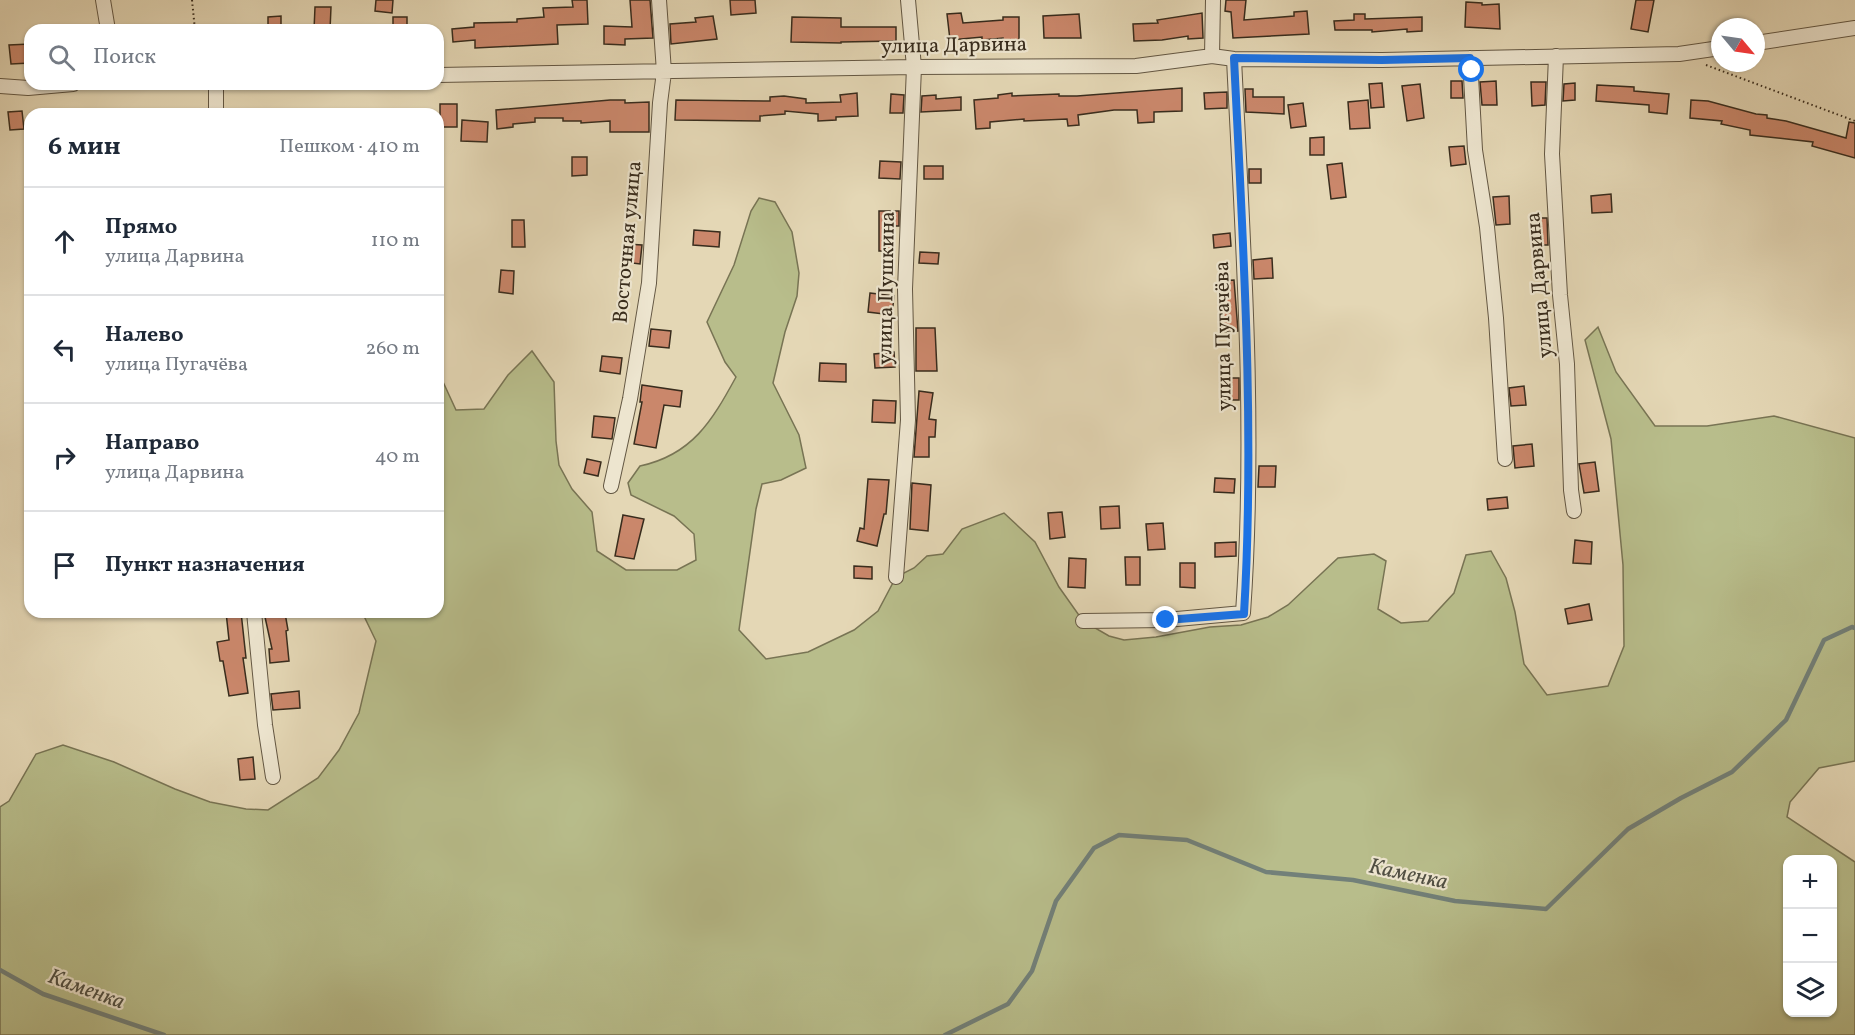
<!DOCTYPE html>
<html lang="ru">
<meta charset="utf-8">
<style>
:root{--surface:#fff;--page:#f6f6f7;--text:#1f2937;--muted:#747a83;--line:#e0e1e3}
body{margin:0;font-family:Vollkorn,serif;background:var(--page);color:var(--text)}
.controls{position:absolute;right:18px;bottom:18px;display:grid;overflow:hidden;border-radius:12px;box-shadow:0 2px 4px #0004}
.controls button{width:54px;height:54px;display:grid;place-items:center;padding:0;border:0;border-bottom:2px solid var(--line);background:var(--surface);color:var(--text);font:30px sans-serif}
.compass{position:absolute;left:1711px;top:18px;width:54px;height:54px;border-radius:50%;background:var(--surface);box-shadow:0 2px 4px #0004;rotate:119deg}
.stop{position:absolute;width:18px;height:18px;margin:-14px;border:4px solid #1a73e8;border-radius:50%;background:#fff}
.stop.end{background:#1a73e8;border-color:#fff;box-shadow:0 2px 6px #0008}
.list{margin:0;padding:0;list-style:none}
h2{display:flex;justify-content:space-between;align-items:center;height:78px;margin:0;padding:0 24px;font-size:26px}
h2 small{font-size:20px;font-weight:400;color:var(--muted)}
.list li{display:grid;grid-template-columns:39px 1fr auto;gap:18px;align-items:center;box-sizing:border-box;height:108px;padding:0 24px;border-top:2px solid var(--line)}
.list b{display:block;font-size:22px;white-space:nowrap}
.list p{margin:0;font-size:20px;white-space:nowrap;color:var(--muted)}
.list em{font-size:20px;font-style:normal;color:var(--muted)}
.icon{flex:none;width:33px;height:33px;fill:none;stroke:currentColor;stroke-width:2;stroke-linecap:round;stroke-linejoin:round}
.map{position:relative;flex:none;width:1855px;height:1035px;overflow:hidden}
.search{position:absolute;background:var(--surface);box-shadow:0 2px 4px #0004;left:24px;top:24px;width:420px;height:66px;display:flex;align-items:center;gap:15px;box-sizing:border-box;padding:0 21px;border-radius:18px;color:var(--muted);font-size:22px}
.panel{position:absolute;background:var(--surface);box-shadow:0 2px 4px #0004;left:24px;top:108px;width:420px;height:510px;border-radius:18px}
.map>svg:first-child{display:block}
.green{fill:#b8bd8b;stroke:#787454;stroke-width:1.5;fill-rule:evenodd}
.lines{fill:none;stroke-linecap:round;stroke-linejoin:round}
.stream{stroke:#728079;stroke-width:4.5}
.building{fill:#ca876b;stroke:#382c1d;stroke-width:1.5}
.street-casing{stroke:#635743;stroke-width:16}
.path{stroke:#382c1d;stroke-width:2;stroke-dasharray:1.5 3;stroke-linecap:butt}
.street{stroke:#ede5cf;stroke-width:14}
.route{stroke:#1a73e8;stroke-width:8}
.labels{text-anchor:middle;dominant-baseline:central;stroke-width:4.5;stroke-linejoin:round;paint-order:stroke}
.street-label{font-size:21px;fill:#382c1d;stroke:#ede5cf}
.water-label{font-size:22px;font-style:italic;fill:#504f43;stroke:#ede5cf}
</style>
<div class="map">
<svg width="1855" height="1035" viewBox="0 0 1855 1035">
<rect width="100%" height="100%" fill="#e4d7b5"/>
<filter id="stains"><feTurbulence type="fractalNoise" baseFrequency=".00333" numOctaves="4"/><feColorMatrix values="0 0 0 0 .2 0 0 0 0 .09 0 0 0 0 .02 0 0 0 .5 -.17"/></filter>
<radialGradient id="worn" r=".72"><stop offset=".6" stop-color="#630" stop-opacity="0"/><stop offset="1" stop-color="#630" stop-opacity=".3"/></radialGradient>
<path class="green" d="M759,198l16,4 17,30 7,41 -2,23 -12,36 -12,51 26,52 7,33 -25,12 -19,4 -6,25 -17,121 27,29 42,-7 46,-22 24,-19 18,-34 18,-9 13,-12 16,-2 19,-25 42,-16 31,29 24,45 24,34 26,15 15,4 32,-3 54,-10 31,-2 27,-8 20,-12 50,-47 36,-4 12,7 -8,48 23,14 27,-2 26,-28 12,-38 25,-4 15,27 9,34 9,52 23,31 61,-9 16,-40 -1,-81 -12,-126 -26,-99 13,-13 18,45 39,54h52l67,-10 81,22v323l-36,7 -29,34 -3,15 68,45v173h-1855v-228l9,-6 27,-47 27,-9 51,17 61,27 35,13 36,7 22,1 50,-32 21,-28 20,-37 17,-72 -14,-29h76v-241l18,39 28,-1 24,-34 24,-24 22,31 2,59 3,24 13,24 20,23 5,39 29,19h51l19,-10 -2,-26 -20,-18 -43,-21 -3,-12 12,-17c52,-11 72,-45 96,-89l-11,-15 -18,-40 27,-57 17,-54zM1788,860h44v152h-44z"/>
<g class="lines">
<path class="stream" d="M0,970l43,24 121,41
M945,1035l63,-31 24,-33 24,-70 38,-53 25,-13 68,5 79,32 87,8 102,21 91,8 82,-80 53,-31 51,-26 54,-52 38,-80 28,-13 3,1"/>
</g>
<path class="building" d="M376,0h17l-1,13 -17,-2z
M572,0h15l1,24 -31,1 1,19 -83,4v-8l-22,2 -1,-13 22,-2v-4l43,-1v-3l27,-2 -1,-9 30,-1z
M630,0h20l3,38 -28,1v6l-21,-1v-18l28,1z
M730,0h25l1,13 -25,2z
M1226,0h20l-2,20 50,-4v-4l13,-1 2,23 -76,4 -2,-26 -6,-1z
M1636,0h18l-6,32 -17,-3z
M1466,2l16,1v2l17,-1 1,25 -35,-2z
M315,7h16l-1,23h-16z
M961,13l2,10 40,-3v-3h16v24h-16v-3l-21,2v-3l-32,3 -3,-26z
M1202,13l1,25 -15,1v-3l-26,4 -28,1 -1,-17 25,-1 -1,-3z
M1079,14l2,24h-37l-1,-22z
M1354,14h11v5l57,-2v14l-15,1v-3l-35,3v-2h-37l-1,-9 20,-1z
M281,16v14h-13v-13z
M713,16l4,23 -46,5 -1,-20 26,-2 -1,-4z
M393,17h14v13h-14z
M792,17l49,1v9h55v14l-55,1v1l-50,-1z
M30,44v19l-19,1 -2,-19z
M1451,81h11l1,17h-12z
M1496,81l1,24h-15l-2,-23z
M1531,82h15l-1,23 -13,1z
M1382,83l2,24 -13,1 -2,-24z
M1575,83v17l-12,1 1,-17z
M1420,84l4,34 -17,3 -5,-35z
M1597,85l37,2v4l35,3 -2,20 -18,-2v-7l-53,-4z
M1182,88v23l-28,1v10l-16,1 -1,-13h-23l-36,5 1,10 -11,1 -1,-7 -43,2v-2l-34,3v6l-14,1 -2,-29 24,-2v-3l14,-2v3l47,-2v2h18z
M1245,89h8v8h31v17l-38,-2z
M1227,92v16l-22,1 -1,-16z
M857,93l1,23 -22,1v3l-18,1v-7l-33,-3v3l-25,2v5l-85,-1 1,-20 94,1v-4l14,-1 22,3v4l35,-1 -1,-7z
M891,94l13,1 -1,18h-13z
M936,95v4l25,-2v13l-40,2 1,-16z
M610,100h15v3l24,-1v30h-39v-11l-29,2v-2h-18v-3h-28v4l-22,2v3l-16,2 -1,-19z
M1368,100l2,28 -20,1 -2,-27z
M1691,100l17,1 48,13 11,1v3l19,3 60,17 3,-16 6,1v35l-43,-12 1,-4 -63,-7v-5l-29,-6 1,-3 -32,-3z
M1303,103l3,23 -15,2 -3,-23z
M440,104h17v23h-17z
M22,111l2,18 -14,1 -2,-18z
M462,120l26,2 -1,20 -26,-1z
M1324,137v18h-14v-17z
M1464,146l2,18 -15,2 -2,-19z
M572,157h15v18l-15,1z
M880,161l21,1 -1,17 -21,-1z
M1342,163l4,34 -15,2 -4,-34z
M924,166h19v13h-19z
M1249,169h12v14h-12z
M1611,194l1,18 -20,1 -1,-17z
M1509,196l1,28 -14,1 -3,-28z
M879,211h20v15h-7l-1,25h-12z
M1536,218h11l1,27h-11z
M512,220h12l1,27h-13z
M694,230l26,2 -1,15 -26,-2z
M1230,233l1,13 -17,2 -1,-13z
M626,244l16,1 -2,19 -15,-2z
M920,252l19,1 -1,11 -19,-1z
M1272,258l1,20 -19,1 -1,-19z
M501,270l13,1 -1,23 -14,-2z
M1234,280l4,51 -18,1 -2,-51z
M870,293l24,3 -2,19 -24,-3z
M916,328h19l2,43h-21z
M651,329l20,2 -2,17 -20,-2z
M894,352l1,15 -20,1 -1,-14z
M602,356l20,2 -2,16 -20,-3z
M820,363l26,1v18l-27,-1z
M1224,378h15v22h-15z
M642,385l40,6 -2,16 -16,-2 -8,43 -22,-4 8,-42h-2z
M1524,386l2,19 -15,1 -2,-18z
M919,391l14,2 -4,26 7,1 -1,17h-6v20h-15z
M873,400l23,1 -1,22 -23,-1z
M594,416l21,2 -3,21 -20,-2z
M1532,444l2,22 -19,2 -2,-22z
M587,459l14,3 -3,14 -14,-3z
M1595,462l4,29 -15,2 -5,-29z
M1259,466h17l-1,21h-17z
M1215,478l20,1 -1,14 -20,-1z
M868,479l21,1 -3,34h-2l-7,32 -20,-5 3,-13 4,1z
M912,483l19,2 -3,46 -18,-2z
M1507,497l1,11 -20,2 -1,-11z
M1119,506l1,22 -19,1 -1,-22z
M1062,512l3,25 -15,2 -2,-26z
M623,515l21,4 -10,40 -19,-3z
M1163,523l2,26 -17,1 -2,-26z
M1575,540l17,2 -1,22 -18,-1z
M1236,542v14l-21,1v-14z
M1125,557h15v28h-14z
M1069,558l17,1 -1,29 -17,-1z
M1180,563h15v25l-15,-1z
M854,566l18,1v12l-18,-1z
M1589,604l3,16 -24,4 -3,-15z
M226,612h15l5,46h-3l5,35 -19,3 -6,-35h-3l-3,-19 12,-2z
M285,613l3,17 -2,1 3,30 -19,2 -1,-14h3l-7,-32z
M299,691l1,17 -27,2 -2,-16z
M253,757l2,22 -15,1 -2,-21z"/>
<g class="lines">
<defs>
<path id="street" d="M103,0l5,30
M1756,43l99,-15
M1212,56l1,-56
M1556,56l-4,98 8,141 7,69 4,126 3,21
M1470,58l5,92 12,77 9,91 9,141
M438,75l476,-8 222,-1 76,-10 22,3 148,1 297,-6 41,-6
M0,86l28,2 45,-4
M216,114v-30
M611,486l19,-87 19,-116 11,-180 4,-31 -5,-72
M896,577l12,-157 -3,-131 9,-222 -6,-67
M254,612l11,113 8,52
M1083,621l83,-1 77,-7c13,-184 0,-370 -9,-554"/>
</defs>
<use href="#street" class="street-casing"/>
<path class="path" d="M192,0l3,30
M1706,65l149,56"/>
<use href="#street" class="street"/>
</g>
<g class="lines">
<path class="route" d="M1166,620l78,-6c11,-185 -1,-371 -10,-556l148,2 88,-2 2,12"/>
</g>
<g class="labels">
<g class="street-label">
<text transform="translate(954 46) rotate(-1)">улица Дарвина</text>
<text transform="translate(628 242) rotate(-85)">Восточная улица</text>
<text transform="translate(1540 285) rotate(-95)">улица Дарвина</text>
<text transform="translate(887 288) rotate(-89)">улица Пушкина</text>
<text transform="translate(1224 336) rotate(-91)">улица Пугачёва</text>
</g>
<g class="water-label">
<text transform="translate(1408 875) rotate(12)">Каменка</text>
<text transform="translate(86 990) rotate(20)">Каменка</text>
</g>
</g>
<rect width="100%" height="100%" filter="url(#stains)"/>
<rect width="100%" height="100%" fill="url(#worn)"/>
</svg>
<div class="controls">
<button>+</button>
<button>−</button>
<button><svg class="icon" aria-label="layers" viewBox="0 0 24 24"><path d="M12 4l9 5-9 5-9-5zM3 14l9 5 9-5"/></svg></button>
</div>
<svg class="compass" viewBox="-18 -18 36 36"><path d="M0-13l5 13h-10z" fill="#e53935"/><path d="M0 13l5-13h-10z" fill="#747a83"/></svg>
<div class="stop" style="left:1472px;top:70px"></div>
<div class="stop end" style="left:1166px;top:620px"></div>
<div class="search"><svg class="icon" aria-label="search" viewBox="0 0 24 24"><circle cx="10" cy="10" r="6"/><path d="M15 15l6 6"/></svg>Поиск</div>
<section class="panel">
<h2>6 мин<small>Пешком · 410 m</small></h2>
<ul class="list">
<li><svg class="icon" aria-label="ahead" viewBox="0 0 24 24"><path d="M12 20V5M6 11l6-6 6 6"/></svg><div><b>Прямо</b><p>улица Дарвина</p></div><em>110 m</em></li>
<li><svg class="icon" aria-label="left" viewBox="0 0 24 24"><path d="M17 20v-9H6M10 6l-5 5 5 5"/></svg><div><b>Налево</b><p>улица Пугачёва</p></div><em>260 m</em></li>
<li><svg class="icon" aria-label="right" viewBox="0 0 24 24"><path d="M7 20v-9h11M14 6l5 5-5 5"/></svg><div><b>Направо</b><p>улица Дарвина</p></div><em>40 m</em></li>
<li><svg class="icon" aria-label="arrive" viewBox="0 0 24 24"><path d="M6 21V4h12l-3 4 3 4H6"/></svg><div><b>Пункт назначения</b></div></li>
</ul>
</section>
</div>
